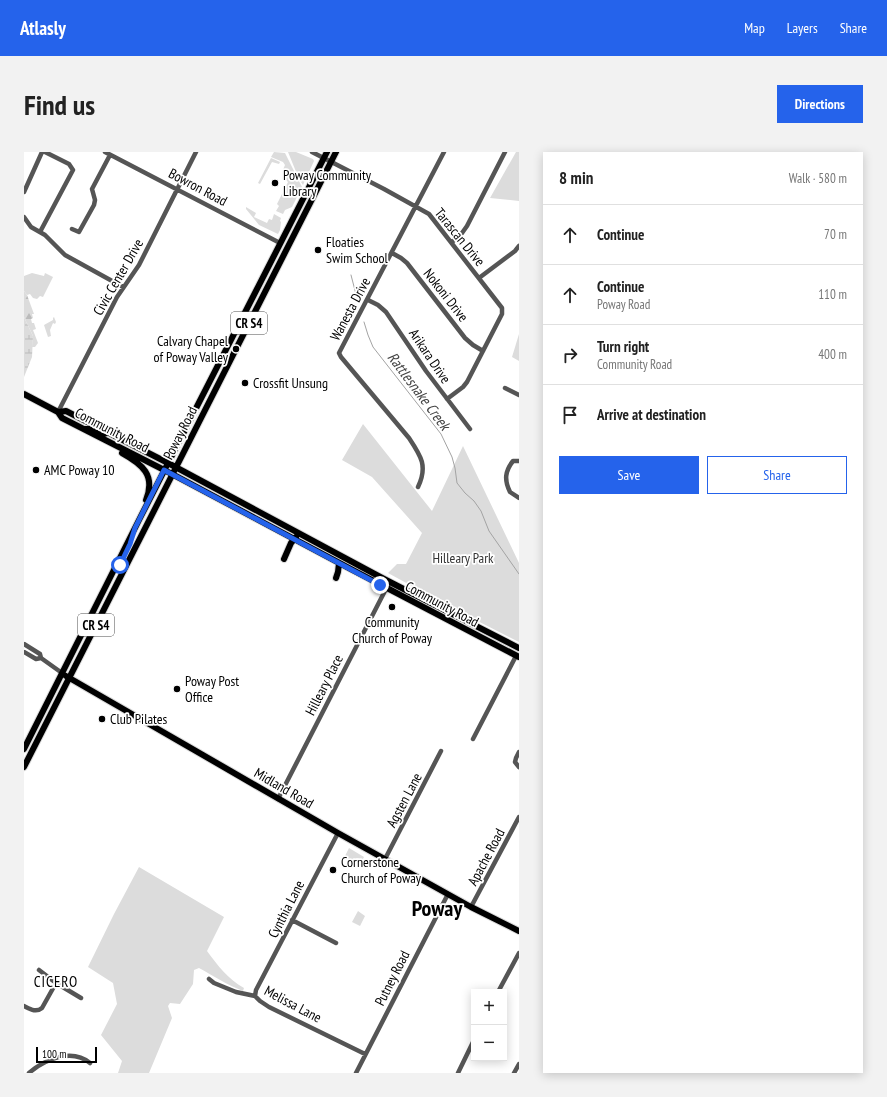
<!DOCTYPE html>
<meta charset="utf-8">
<style>
:root{--surface:#fff;--page:#f2f2f2;--text:#222;--muted:#767676;--line:#e0e0e0;--accent:#2563eb}
body{margin:0;font-family:"PT Sans Narrow",sans-serif;background:var(--page);color:var(--text)}
.controls{position:absolute;right:12px;bottom:12px;display:grid;overflow:hidden;border-radius:0px;box-shadow:0 2px 10px #0003}
.controls button{width:36px;height:36px;display:grid;place-items:center;padding:0;border:0;border-bottom:1px solid var(--line);background:var(--surface);color:var(--text);font:20px sans-serif}
.scale{position:absolute;left:12px;bottom:10px;width:61px;box-sizing:border-box;padding-left:4px;border:2px solid #000;border-top:0;font-size:11px;line-height:14px;white-space:nowrap;color:#000;-webkit-text-stroke:3px #fff;paint-order:stroke}
.stop{position:absolute;width:12px;height:12px;margin:-9px;border:3px solid #2563eb;border-radius:50%;background:#fff}
.stop.end{background:#2563eb;border-color:#fff;box-shadow:0 1px 4px #0008}
.list{margin:0;padding:0;list-style:none}
h2{display:flex;justify-content:space-between;align-items:center;height:52px;margin:0;padding:0 16px;font-size:17px}
h2 small{font-size:13px;font-weight:400;color:var(--muted)}
.list li{display:grid;grid-template-columns:26px 1fr auto;gap:12px;align-items:center;box-sizing:border-box;height:60px;padding:0 16px;border-top:1px solid var(--line)}
.list b{display:block;font-size:15px;white-space:nowrap}
.list p{margin:0;font-size:13px;white-space:nowrap;color:var(--muted)}
.list em{font-size:13px;font-style:normal;color:var(--muted)}
.actions{display:flex;gap:8px;padding:12px 16px}
.actions a{flex:1;padding:9px 0;border:1px solid var(--accent);border-radius:0px;text-align:center;font-size:14px;color:var(--accent)}
.actions .main{background:var(--accent);color:#fff}
.icon{flex:none;width:22px;height:22px;fill:none;stroke:currentColor;stroke-width:2;stroke-linecap:round;stroke-linejoin:round}
.map{position:relative;flex:none;width:495px;height:921px;overflow:hidden;border-radius:0px}
header{display:flex;align-items:center;gap:24px;box-sizing:border-box;height:56px;padding:0 20px;background:var(--accent);color:#fff}
header strong{font-size:19px}
nav{display:flex;gap:22px;margin-inline-start:auto;font-size:14px}
.intro{display:flex;align-items:center;justify-content:space-between;box-sizing:border-box;height:96px;padding:0 24px}
h1{margin:0;font-size:28px}
.button{padding:10px 18px;border-radius:0px;background:var(--accent);color:#fff;font-size:14px;font-weight:700}
main{display:flex;gap:24px;padding:0 24px}
aside{flex:1;background:var(--surface);border-radius:0px;box-shadow:0 2px 10px #0003}
.map>svg:first-child{display:block}
.green{fill:#dcdcdc}
.forest{fill:url(#forest-firs)}
.wetland{fill:url(#wetland-marsh)}
.lines{fill:none;stroke-linecap:round;stroke-linejoin:round}
.stream{stroke:#a3a3a3;stroke-width:1}
.major-casing{stroke:#dbdbdb;stroke-width:8}
.minor{stroke:#555;stroke-width:4.5}
.major{stroke:#000;stroke-width:6}
.route{stroke:#2563eb;stroke-width:5}
.poi-dot{fill:#000;stroke:#fff;stroke-width:1.5}
.labels{text-anchor:middle;dominant-baseline:central;stroke-width:3.5;stroke-linejoin:round;paint-order:stroke}
.shield{fill:#fff;stroke:#4c4c4c;stroke-width:1}
.shield-label{font-size:13px;font-weight:bold;fill:#000}
.poi-label{font-size:14px;fill:#000;stroke:#fff;text-anchor:start}
.street-label{font-size:14px;fill:#000;stroke:#fff}
.park-label{font-size:14px;fill:#333;stroke:#fff}
.water-label{font-size:15px;font-style:italic;fill:#444;stroke:#fff}
.neighbourhood-label{font-size:15px;letter-spacing:1px;fill:#000;stroke:#fff}
.town-label{font-size:22px;font-weight:bold;fill:#000;stroke:#fff}
</style>
<header>
<strong>Atlasly</strong>
<nav><a>Map</a><a>Layers</a><a>Share</a></nav>
</header>
<div class="intro"><h1>Find us</h1><a class="button">Directions</a></div>
<main>
<div class="map">
<svg width="495" height="921" viewBox="0 0 495 921">
<defs>
<pattern id="forest-firs" width="22" height="20" patternUnits="userSpaceOnUse"><rect width="22" height="20" fill="#dcdcdc"/><path d="M5 1l3.5 6h-7zM16 11l3.5 6h-7z" fill="#bbb"/></pattern>
<pattern id="wetland-marsh" width="20" height="14" patternUnits="userSpaceOnUse"><rect width="20" height="14" fill="#dcdcdc"/><path d="M1 5h8M5 5V1M11 12h8M15 12V8" fill="none" stroke="#bbb"/></pattern>
</defs>
<rect width="100%" height="100%" fill="#fff"/>
<path class="green" d="M250,0l11,1 17,34 -10,20 -7,3 -2,4 -7,-3 3,-5 -2,-2 11,-22 -3,-3h-3v-7l3,-7 -2,-3 -12,-5z
M264,0h8l17,7 1,2 -11,24 -4,-6z
M492,0h3v49l-29,-3z
M247,6l9,4 -1,2 -7,-2 -12,22 -2,-1z
M222,55l10,6 -2,4 13,6 2,-4 3,1 2,-6 7,4 -1,3 1,1 -1,8 -2,4 -19,-9 -13,-16z
M8,121l12,3 1,-3 8,4 -10,20 -3,-1 -3,3 -4,-1 -3,-4 -3,1 -3,-4v-15z
M30,165l2,5 -1,2 -2,-1 -3,7 1,6 -3,1 -4,-12 9,-5v-2z
M495,182v27l-7,-4z
M339,272l69,87 31,-65 56,117v79l-65,-33 -66,-36 9,-9h9l16,-31 -50,-56 -30,-17z
M325,696l15,9 -5,9 -15,-8z
M115,715l85,50 -17,34c11,15 21,28 37,37l-1,3c-16,-6 -29,-15 -44,-23l-5,2 -1,14 -13,20 -10,-1 -2,3 4,12 -23,55h-31l4,-12 -21,-26 16,-31 -4,-21 -25,-16 26,-53z
M334,759l7,5 -5,10 -8,-4z"/>
<path class="forest" d="M0,139l3,4 7,19h-2l1,4 -2,1 1,4h2l2,6 -3,1 5,13 -3,4h-3l1,-11 -9,-19z"/>
<path class="wetland" d="M0,165l9,19 -1,21 -8,20z"/>
<g class="lines">
<path class="stream" d="M327,123l7,27
M340,170l4,13 5,12 68,87 11,23 3,11 2,15 8,10 9,8 7,10 8,20 30,43"/>
<defs>
<path id="major" d="M0,242l34,18 4,6 110,56 175,93 172,90
M34,260l8,-1 102,52 216,116 135,69
M61,277h7l11,5 4,-1
M98,301c20,11 34,22 24,47
M260,407l7,-16 5,-6
M312,426l2,-6 1,-9
M42,524l272,157 133,74 48,24
M0,597l116,-231 187,-366
M0,615l312,-615"/>
</defs>
<use href="#major" class="major-casing"/>
<path class="minor" d="M81,0l175,91
M288,0l72,37 45,25 73,94v6l-35,68 -4,5 -16,12
M0,40l18,-40
M0,65l7,10 14,8 20,20 58,32
M48,77l7,3 15,-27 1,-5 -3,-11 18,-34
M16,80l33,-62 -4,-6 -24,-12
M428,90l10,-9 5,-7 38,-74
M368,101l9,5 6,5 58,75 8,7 10,6
M455,126l36,-27 4,-5
M344,148l10,5 8,7 40,59 44,58
M481,236l14,7
M34,260l59,-115 22,-32 57,-113
M495,309h-6c-8,10 -9,19 -3,31l9,6
M394,335c10,-21 3,-31 -9,-49l-68,-81 -2,-4 105,-201
M0,492l16,10 1,4 21,15
M0,500l12,7 5,-1
M449,587l43,-83
M495,600l-3,6 -1,4 4,5
M254,647l110,-214
M361,707l56,-108
M447,755l48,-90
M268,768l44,23
M15,818l17,13 25,15
M185,827l5,4 22,9 19,4 5,5 9,6 96,47
M474,840l21,-39
M231,844l1,-6 82,-157
M0,854c6,3 12,7 18,2l14,-25
M5,921c16,-14 43,-25 61,-10
M332,921l92,-179
M434,921l16,-33
M490,921l5,-9"/>
<use href="#major" class="major"/>
</g>
<g class="lines">
<path class="route" d="M96,413l10,-21 5,-16 29,-58 216,115"/>
</g>
<g class="poi-dot">
<circle cx="251" cy="31" r="4"/>
<circle cx="294" cy="98" r="4"/>
<circle cx="212" cy="197" r="4"/>
<circle cx="221" cy="231" r="4"/>
<circle cx="12" cy="318" r="4"/>
<circle cx="368" cy="455" r="4"/>
<circle cx="153" cy="537" r="4"/>
<circle cx="78" cy="567" r="4"/>
<circle cx="309" cy="718" r="4"/>
</g>
<g class="labels">
<g class="shield">
<rect x="207" y="160" width="36" height="22" rx="3"/>
<rect x="54" y="462" width="36" height="22" rx="3"/>
</g>
<g class="shield-label">
<text x="225" y="171">CR S4</text>
<text x="72" y="473">CR S4</text>
</g>
<g class="poi-label">
<text x="259" y="23">Poway Community<tspan x="259" dy="16">Library</tspan></text>
<text x="302" y="90">Floaties<tspan x="302" dy="16">Swim School</tspan></text>
<text x="204" y="189" text-anchor="end">Calvary Chapel<tspan x="204" dy="16">of Poway Valley</tspan></text>
<text x="229" y="231">Crossfit Unsung</text>
<text x="20" y="318">AMC Poway 10</text>
<text x="368" y="470" text-anchor="middle">Community<tspan x="368" dy="16">Church of Poway</tspan></text>
<text x="161" y="529">Poway Post<tspan x="161" dy="16">Office</tspan></text>
<text x="86" y="567">Club Pilates</text>
<text x="317" y="710">Cornerstone<tspan x="317" dy="16">Church of Poway</tspan></text>
</g>
<g class="street-label">
<text transform="translate(174 35) rotate(28)">Bowron Road</text>
<text transform="translate(436 85) rotate(51)">Tarascan Drive</text>
<text transform="translate(94 125) rotate(-60)">Civic Center Drive</text>
<text transform="translate(422 143) rotate(52)">Nokoni Drive</text>
<text transform="translate(326 157) rotate(-62)">Wanesta Drive</text>
<text transform="translate(406 204) rotate(56)">Arikara Drive</text>
<text transform="translate(88 278) rotate(27)">Community Road</text>
<text transform="translate(156 281) rotate(-63)">Poway Road</text>
<text transform="translate(418 452) rotate(28)">Community Road</text>
<text transform="translate(300 533) rotate(-63)">Hilleary Place</text>
<text transform="translate(260 636) rotate(30)">Midland Road</text>
<text transform="translate(380 648) rotate(-62)">Agsten Lane</text>
<text transform="translate(462 705) rotate(-62)">Apache Road</text>
<text transform="translate(262 757) rotate(-63)">Cynthia Lane</text>
<text transform="translate(368 826) rotate(-63)">Putney Road</text>
<text transform="translate(269 852) rotate(28)">Melissa Lane</text>
</g>
<g class="park-label">
<text x="439" y="406">Hilleary Park</text>
</g>
<g class="water-label">
<text transform="translate(395 239) rotate(53)">Rattlesnake Creek</text>
</g>
<g class="neighbourhood-label">
<text x="32" y="829">CICERO</text>
</g>
<g class="town-label">
<text x="413" y="756">Poway</text>
</g>
</g>
</svg>
<div class="controls">
<button>+</button>
<button>−</button>
</div>
<div class="scale">100 m</div>
<div class="stop" style="left:96px;top:413px"></div>
<div class="stop end" style="left:356px;top:433px"></div>
</div>
<aside>
<h2>8 min<small>Walk · 580 m</small></h2>
<ul class="list">
<li><svg class="icon" aria-label="ahead" viewBox="0 0 24 24"><path d="M12 20V5M6 11l6-6 6 6"/></svg><div><b>Continue</b></div><em>70 m</em></li>
<li><svg class="icon" aria-label="ahead" viewBox="0 0 24 24"><path d="M12 20V5M6 11l6-6 6 6"/></svg><div><b>Continue</b><p>Poway Road</p></div><em>110 m</em></li>
<li><svg class="icon" aria-label="right" viewBox="0 0 24 24"><path d="M7 20v-9h11M14 6l5 5-5 5"/></svg><div><b>Turn right</b><p>Community Road</p></div><em>400 m</em></li>
<li><svg class="icon" aria-label="arrive" viewBox="0 0 24 24"><path d="M6 21V4h12l-3 4 3 4H6"/></svg><div><b>Arrive at destination</b></div></li>
</ul>
<div class="actions"><a class="main">Save</a><a>Share</a></div>
</aside>
</main>
